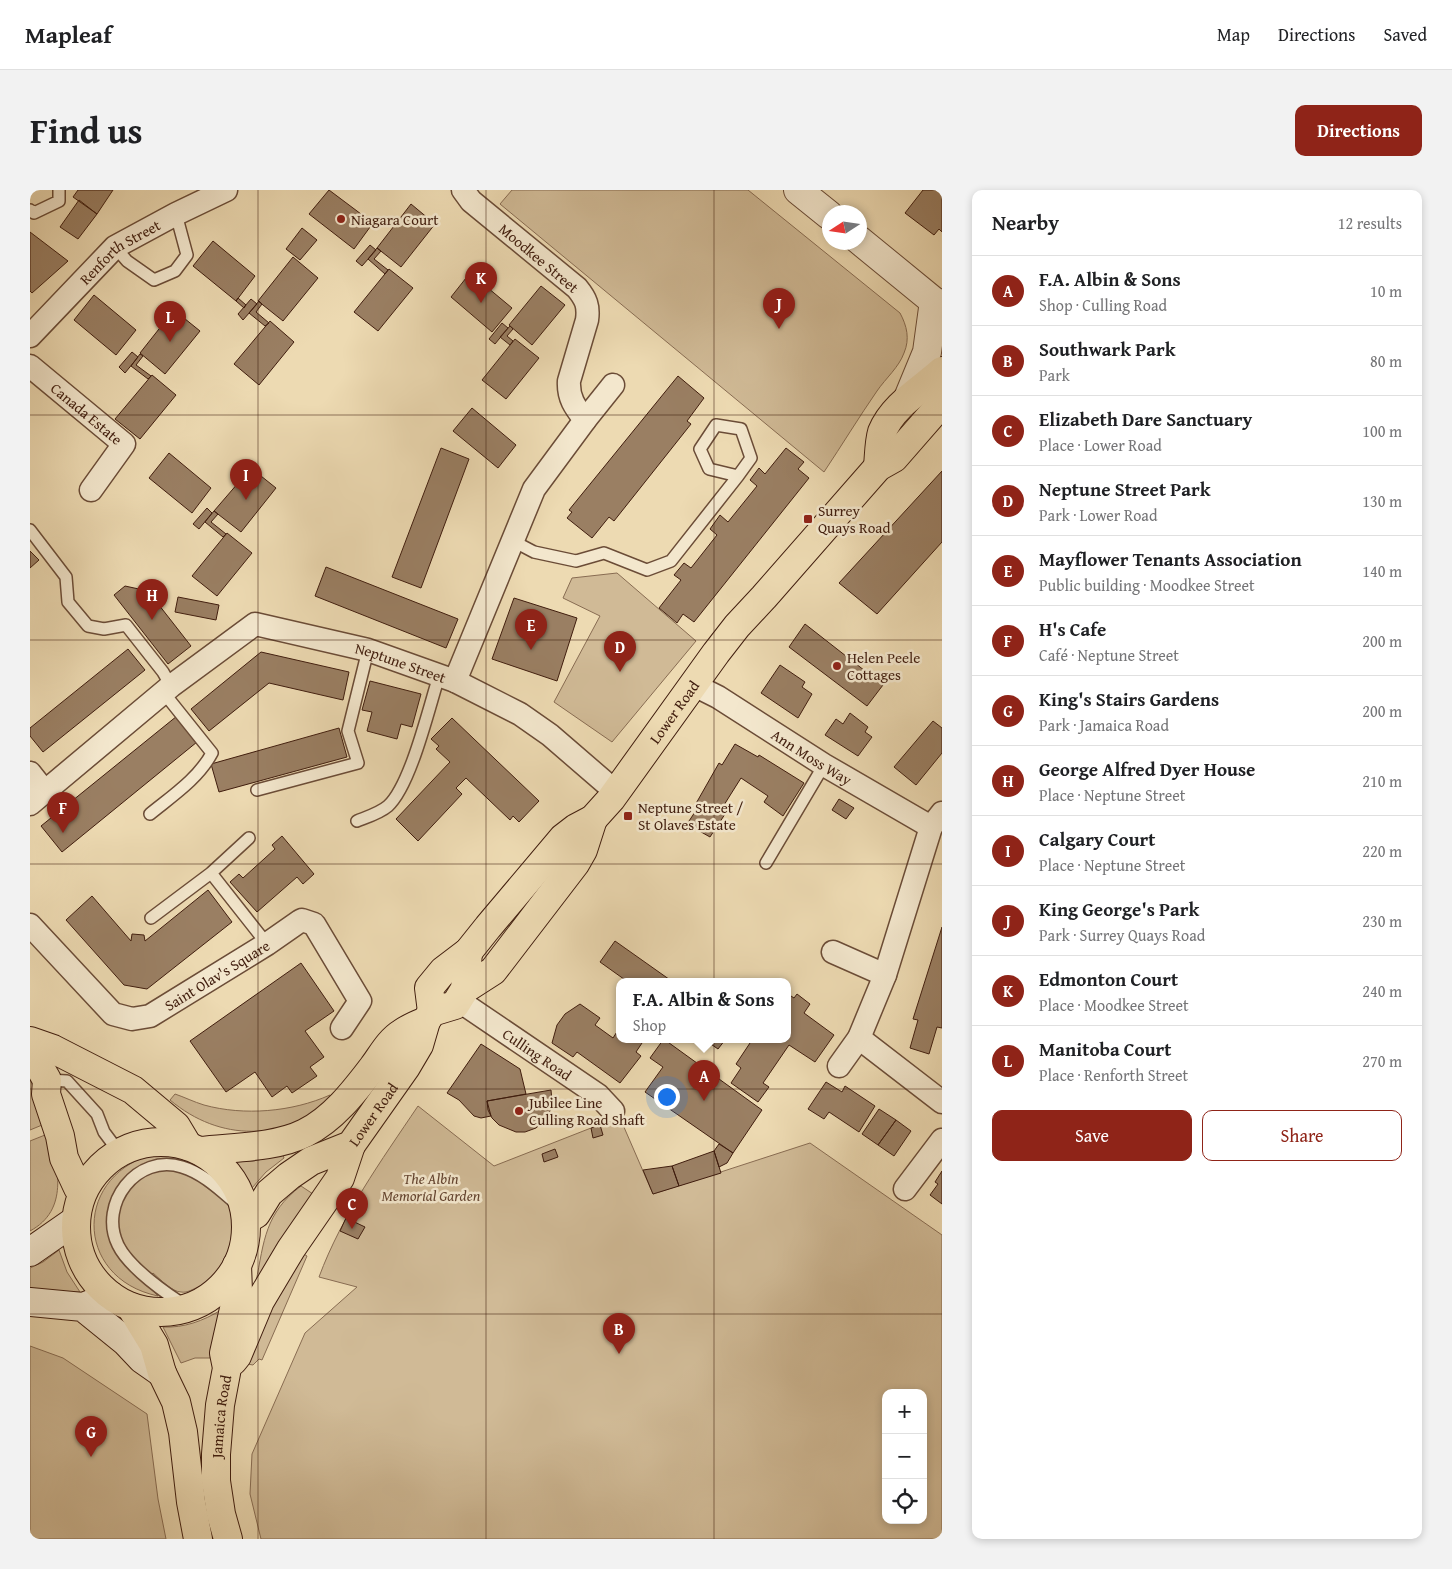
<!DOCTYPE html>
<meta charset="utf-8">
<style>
:root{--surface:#fff;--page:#f2f2f2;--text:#202124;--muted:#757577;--line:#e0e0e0;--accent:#8f2418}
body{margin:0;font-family:"Gentium Book Plus",serif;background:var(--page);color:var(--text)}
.controls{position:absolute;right:15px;bottom:15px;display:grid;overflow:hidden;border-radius:10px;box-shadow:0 2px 8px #0003}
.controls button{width:45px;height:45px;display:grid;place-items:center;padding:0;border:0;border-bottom:1px solid var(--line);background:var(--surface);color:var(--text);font:25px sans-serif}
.compass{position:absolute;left:792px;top:15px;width:45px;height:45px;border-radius:50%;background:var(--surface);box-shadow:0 2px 8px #0003;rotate:258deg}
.you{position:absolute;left:636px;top:906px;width:18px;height:18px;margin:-12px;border:4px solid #fff;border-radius:50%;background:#1a73e8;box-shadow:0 0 0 8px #1a73e833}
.badge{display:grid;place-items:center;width:32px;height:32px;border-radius:50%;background:var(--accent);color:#fff;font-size:16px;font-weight:700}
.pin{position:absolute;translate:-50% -41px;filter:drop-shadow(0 1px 2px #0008)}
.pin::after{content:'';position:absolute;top:26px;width:18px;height:15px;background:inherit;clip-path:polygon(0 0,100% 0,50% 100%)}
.popup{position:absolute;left:586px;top:788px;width:175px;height:65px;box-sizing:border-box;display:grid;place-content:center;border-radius:10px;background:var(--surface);filter:drop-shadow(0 1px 4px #0005);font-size:16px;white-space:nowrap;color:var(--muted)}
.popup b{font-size:19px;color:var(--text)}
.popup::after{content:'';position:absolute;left:50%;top:100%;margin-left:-10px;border:10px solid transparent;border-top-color:var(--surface)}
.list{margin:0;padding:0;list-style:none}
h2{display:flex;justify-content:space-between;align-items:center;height:65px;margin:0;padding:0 20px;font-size:21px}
h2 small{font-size:16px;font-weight:400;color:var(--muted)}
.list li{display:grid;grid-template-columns:32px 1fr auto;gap:15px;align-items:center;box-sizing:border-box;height:70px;padding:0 20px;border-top:1px solid var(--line)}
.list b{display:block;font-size:19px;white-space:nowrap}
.list p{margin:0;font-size:16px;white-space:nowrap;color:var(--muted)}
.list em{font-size:16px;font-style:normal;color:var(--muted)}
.actions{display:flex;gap:10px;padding:15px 20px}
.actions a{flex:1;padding:11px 0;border:1px solid var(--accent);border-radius:10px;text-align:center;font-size:18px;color:var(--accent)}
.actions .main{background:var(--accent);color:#fff}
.icon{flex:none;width:28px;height:28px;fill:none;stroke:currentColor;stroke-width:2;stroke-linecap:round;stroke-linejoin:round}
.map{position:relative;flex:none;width:912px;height:1349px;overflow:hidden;border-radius:10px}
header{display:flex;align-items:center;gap:30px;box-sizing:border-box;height:70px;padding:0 25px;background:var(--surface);border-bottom:1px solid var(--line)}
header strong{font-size:24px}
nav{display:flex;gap:28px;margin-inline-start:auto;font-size:18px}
.intro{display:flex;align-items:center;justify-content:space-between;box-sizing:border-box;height:120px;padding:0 30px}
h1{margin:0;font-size:35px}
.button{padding:12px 22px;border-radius:10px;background:var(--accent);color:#fff;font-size:18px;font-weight:700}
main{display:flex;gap:30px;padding:0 30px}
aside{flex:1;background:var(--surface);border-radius:10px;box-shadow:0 2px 8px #0003}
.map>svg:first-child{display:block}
.green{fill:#d0ba96;stroke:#886c52;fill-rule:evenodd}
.building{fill:#9a7f63;stroke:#401d0e}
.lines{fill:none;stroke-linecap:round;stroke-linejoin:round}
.service-casing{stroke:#6b4c37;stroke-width:14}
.minor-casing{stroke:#6b4c37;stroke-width:25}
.tertiary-casing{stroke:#6b4c37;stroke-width:30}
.secondary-casing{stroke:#401d0e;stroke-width:30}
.primary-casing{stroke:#401d0e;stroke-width:30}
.service{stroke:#f3e7cd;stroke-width:11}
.minor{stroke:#f3e7cd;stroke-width:22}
.tertiary{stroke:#f3e7cd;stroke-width:28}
.secondary{stroke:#f3e7cd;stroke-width:28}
.primary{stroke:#eddab2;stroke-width:28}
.grid{fill:none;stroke:#401d0e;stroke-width:1;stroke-opacity:0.55}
.poi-dot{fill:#8f2418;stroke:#f3e7cd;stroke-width:2}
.labels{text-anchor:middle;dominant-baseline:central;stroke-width:5;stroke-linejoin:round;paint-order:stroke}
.poi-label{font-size:15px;fill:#401d0e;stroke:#f3e7cd;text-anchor:start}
.street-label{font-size:15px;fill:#401d0e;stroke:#f3e7cd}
.park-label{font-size:15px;font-style:italic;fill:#644430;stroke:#f3e7cd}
</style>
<header>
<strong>Mapleaf</strong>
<nav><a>Map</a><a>Directions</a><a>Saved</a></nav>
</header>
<div class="intro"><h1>Find us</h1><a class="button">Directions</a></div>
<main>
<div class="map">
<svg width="912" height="1349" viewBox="0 0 912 1349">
<rect width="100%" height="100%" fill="#eddab2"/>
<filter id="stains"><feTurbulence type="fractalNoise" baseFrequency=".004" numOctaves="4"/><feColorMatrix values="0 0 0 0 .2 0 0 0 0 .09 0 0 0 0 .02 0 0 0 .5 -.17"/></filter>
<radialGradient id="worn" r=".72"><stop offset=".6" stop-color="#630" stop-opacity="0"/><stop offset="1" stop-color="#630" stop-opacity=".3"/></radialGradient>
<path class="green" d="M482,0h236l152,123c7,13 10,26 4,40 -5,14 -18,25 -27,38 -18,26 -35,54 -53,81l-324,-268z
M587,383l79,68 -84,101 -58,-40 46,-86 -37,-18 9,-20z
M0,889l17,44 -17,7z
M145,904c9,3 19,8 29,11 40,11 88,7 126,-10l2,3c-48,44 -112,44 -162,2z
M388,916l76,60 97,-38 29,-10 33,76 157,-51 132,92v304h-681l-11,-45 2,-40 53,-121 52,-46 -38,-10c23,-62 62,-116 99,-171zM856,1203h37v127h-37z
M20,943c8,35 19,77 -20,98v-90z
M129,963c27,0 51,8 67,31l-2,2 -14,-11 -8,9c10,8 28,18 34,31 2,5 1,10 1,15 -4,25 -17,48 -41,58 -5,2 -9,5 -15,4 -9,0 -21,-13 -28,-19l-8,9 13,14c-86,-18 -85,-125 1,-143z
M253,965l1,3 -18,14 -14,16 -4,-8 -15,-20 20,1z
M271,996l15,10 -60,86c8,-41 9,-69 45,-96z
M29,1060l8,22 13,20 -50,2v-26l13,-6z
M272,1063l5,3 -45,104 -3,-1 -6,6 -6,-1 13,-38z
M191,1120l-11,48h-15l-14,5 -18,-36c21,1 40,-6 58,-17z
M0,1156l33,12 84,56 11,85 8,40h-136z"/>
<path class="building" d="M48,0h35l-16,24 -24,-17z
M299,0l44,33 -19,26 -45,-35z
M893,0h19v42l-3,-3 -5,6 -29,-22z
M49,10l18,14 -19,25 -18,-12z
M381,14l24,20 -34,43 -24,-19z
M272,38l15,12 -17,20 -14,-11z
M0,42l38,29 -36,32 -2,-2z
M183,51l42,35 -19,25 -43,-35z
M340,55l6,5 -14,16 -6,-5z
M347,58l4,3 -7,8 14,11 -3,4 -17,-15z
M263,67l25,21 -35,43 -25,-20z
M359,79l24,19 -35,43 -24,-19z
M440,83l42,35 -20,24 -41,-35z
M511,96l24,19 -33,40 -23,-20z
M64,105l42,35 -20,25 -42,-35z
M208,108l8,7 -2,3 -8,-7z
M221,109l6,5 -14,16 -5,-6z
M229,111l3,3 -6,8 13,11 -4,3 -16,-13z
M144,120l26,21 -35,43 -25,-21z
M240,131l24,21 -35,43 -25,-21z
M472,133l6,5 -13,16 -6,-5z
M480,136l3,3 -6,7 6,5 -3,4 -10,-8z
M485,149l24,19 -33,41 -24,-19z
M102,162l6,5 -13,16 -6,-6z
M110,164l3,2 -7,9 15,11 -3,3 -17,-13z
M122,185l24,20 -36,44 -25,-20z
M648,186l26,22 -17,23 4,3 -77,97 -5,-4 -17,21 -25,-20 5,-6 -3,-2z
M442,218l44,37 -18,23 -45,-37z
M411,258l28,11 -48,129 -29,-11z
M756,258l18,14 -6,7 11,9 -115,144 -11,-8 -6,9 -18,-15 22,-28 -7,-5 10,-12 7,5 26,-33 -7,-6 10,-14 8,7 29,-36 -7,-6 9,-12 6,6z
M139,263l42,35 -19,25 -43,-35z
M221,278l25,20 -35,44 -27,-21z
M912,281v71l-65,72 -38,-31z
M177,318l5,5 -13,16 -6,-5z
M184,321l4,3 -7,8 15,12 -3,3 -18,-15z
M197,343l25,20 -35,43 -25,-20z
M0,361l9,9 -9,8z
M296,377l132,52 -12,29 -131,-52z
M95,396l23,5 43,55 -23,18 -54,-69z
M148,407l41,8 -3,15 -41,-8z
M484,408l63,20 -20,63 -65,-22z
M775,434l78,61 -16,21 -78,-59z
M98,459l17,21 -102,82 -13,-16v-8z
M231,462l88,20 -6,28 -74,-17 -60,48 -18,-22z
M750,475l25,17 -3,5 10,7 -14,24 -37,-25z
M340,491l51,13 -9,33 -11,-3 -4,15 -30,-8 5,-19 -10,-2z
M820,523l18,14 -3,5 7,5 -14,19 -33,-21 11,-16 7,5z
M147,526l20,26 -135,110 -21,-26z
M422,528l87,83 -20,21 -6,-6 -3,4 -44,-42 -10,10 6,6 -44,47 -22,-22 54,-57 -14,-13 3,-3 -8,-7z
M903,531l9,7v25l-26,32 -22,-18z
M309,538l8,29 -128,35 -8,-28z
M705,554l23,13 1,-2 45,28 -21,33 -19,-14 4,-6 -27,-18 -17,27 5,3 -19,29 -23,-13 10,-15 -3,-2 25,-44 3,2z
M809,609l15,9 -8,11 -14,-9z
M252,646l32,38 -11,10 -6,-7 -40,35 -27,-30 9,-8 4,4 32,-29 -3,-4z
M178,700l24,32 -85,67 -23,-4 -58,-65 26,-24 39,45 1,-7 12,1 1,6z
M912,737v101l-5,-1 -8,27 -19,-6 8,-28 -5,-1z
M585,751l58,41h-45l-28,-20z
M271,773l33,48 -29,20 19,26 -14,10 7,9 -25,17 -5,-7 -15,11 -17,-25 -29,20 -36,-51z
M758,804l6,4 3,-4 13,10 -6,9 30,22 -19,27 -26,-17 -26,38 6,4 -11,15 -27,-19 10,-15 -5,-4 16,-24h36z
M550,814l20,14 -5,7 18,13 7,-11v13h24l-8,12 5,4 -21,27 -43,-31 -4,5 -21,-14 5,-18 8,-11z
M633,850h2l97,70 -29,43 -88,-61 18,-25 -13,-9z
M675,850h20l-7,9z
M451,854l39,25 6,25 -39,7 4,15 -10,2 -7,-2 -15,-16 -12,-7z
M796,892l16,10 3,-6 30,20 -16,26 -30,-20 -5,7 -16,-10z
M521,900l1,11 -2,10 -6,10 -8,7 -11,4h-9l-17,-7 -7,-7 -4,-8 -1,-9z
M849,919l17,11 -18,25 -16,-11z
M866,930l15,11 -17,25 -16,-11z
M570,935l3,10 -10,3 -2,-10z
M689,954l14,9 -6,10 -8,4 -5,-16z
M525,959l3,8 -14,5 -2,-8z
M684,961l7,22 -42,13 -7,-20z
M642,976l7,20 -26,8 -10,-24z
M912,981v33l-12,-9 8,-11 -3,-2z
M316,1028l19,9 -7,12 -18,-8z"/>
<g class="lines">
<defs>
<path id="service" d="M0,20l4,3 25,-12v-11
M85,57l12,14 27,19 21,-9 12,-16 -11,-41
M0,340l36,47 2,25 20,24 16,3 22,-4 37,47 8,14
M483,351l21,11 42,9 28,-8 43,17 24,-9 67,-85 13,-18 -10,-29 -25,-4 -16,24 9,20 29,7
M227,600l101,-27 -10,-32 20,-81
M120,624c22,-18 48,-35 62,-61l-48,-60
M327,631c10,-4 23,-8 31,-15 23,-21 41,-99 51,-130
M736,673l58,-98
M181,683l56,71
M121,728l60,-45 38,-35
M17,890l20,1 30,33 7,18 15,20
M159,1118c-21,-13 -60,-40 -71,-63 -20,-41 19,-92 64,-78 24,7 44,29 63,44"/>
<g id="minor">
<path id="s1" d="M0,146l85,-89 61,-33 50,-24"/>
<path id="s2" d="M0,176l94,78 -33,46"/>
<path d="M555,230l28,-35"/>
<path d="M425,491l79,-192 51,-69c-10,-13 -17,-22 -16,-39l18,-61c2,-14 -1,-21 -10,-32l-106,-87 -8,-11"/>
<path id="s3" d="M664,495l24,12 106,68 107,62 11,-14"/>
<path d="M0,583l15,19"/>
<path id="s4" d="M0,614l141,-118 84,-62 113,26 87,31 65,33 30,21 66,57"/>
<path id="s5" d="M0,735l83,89 19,5 18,-3 117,-72 33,-23 2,-1 12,4 46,77 -18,27"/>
<path d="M803,762l52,23"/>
<path id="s6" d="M428,810l140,95 15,16"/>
<path d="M829,848l83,64"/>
<path d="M809,876l20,-28 26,-63 46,-148"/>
<path d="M875,999l37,-49"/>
</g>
<path id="tertiary" d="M768,0l31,25
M829,50l83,68
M878,208l19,-46 7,-51"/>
<path id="secondary" d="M0,1062l46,-32
M0,1112l53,5 28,-11
M53,1117l42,34 17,18 20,14"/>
<g id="primary">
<path d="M848,277c1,-11 1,-25 4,-35 11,-27 39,-42 60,-61"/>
<path d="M435,799l28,-18 82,-107 8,-14 10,-31"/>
<path id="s7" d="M402,822l-3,-24 14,-17 25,-19 20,-25 75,-89 13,-10 17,-9 18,-20 105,-146 21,-27 27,-29 114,-130 16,-9 48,-55"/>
<path d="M0,851l23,8 80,41 43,36 12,20"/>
<path d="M0,860l17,30 -1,14 14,42 4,22 14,30"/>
<circle cx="131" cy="1037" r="85"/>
<path d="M170,961c33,-4 75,-3 105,-18 28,-14 49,-41 68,-66 9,-12 16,-26 29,-34 7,-5 16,-9 24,-12"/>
<path id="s8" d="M216,1030l10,-6 13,-21 20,-17 22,-15 40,-16 55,-78 13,-22 7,-24 6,-9 23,-7 10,-16 3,-37"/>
<path d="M101,1117l23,38 8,28 14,29 7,30 8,70 7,37"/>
<path d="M203,1171l4,-5 23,-55 31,-52 49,-71 11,-33"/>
<path id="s9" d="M198,1349l-7,-25 -5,-33v-27l4,-49 7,-37 -3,-15 14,-62 -1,-26"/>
</g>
</defs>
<use href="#service" class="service-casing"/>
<use href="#minor" class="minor-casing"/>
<use href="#tertiary" class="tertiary-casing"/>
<use href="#secondary" class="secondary-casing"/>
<use href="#primary" class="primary-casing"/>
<use href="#service" class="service"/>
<use href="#minor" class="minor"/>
<use href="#tertiary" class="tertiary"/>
<use href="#secondary" class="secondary"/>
<use href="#primary" class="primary"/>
</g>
<path class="grid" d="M228,0v1349M456,0v1349M684,0v1349M0,225h912M0,450h912M0,674h912M0,899h912M0,1124h912"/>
<g class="poi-dot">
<circle cx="311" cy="29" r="5"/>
<rect x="773" y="324" width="10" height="10" rx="2.5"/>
<circle cx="807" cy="476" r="5"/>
<rect x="593" y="621" width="10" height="10" rx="2.5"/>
<circle cx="489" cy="921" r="5"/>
</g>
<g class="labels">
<g class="poi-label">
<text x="321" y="29">Niagara Court</text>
<text x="788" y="320">Surrey<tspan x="788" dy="17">Quays Road</tspan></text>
<text x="817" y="467">Helen Peele<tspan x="817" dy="17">Cottages</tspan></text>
<text x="608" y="617">Neptune Street /<tspan x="608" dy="17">St Olaves Estate</tspan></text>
<text x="499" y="912">Jubilee Line<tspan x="499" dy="17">Culling Road Shaft</tspan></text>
</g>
<g class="street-label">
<text stroke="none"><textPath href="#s1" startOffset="124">Renforth Street</textPath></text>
<text transform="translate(509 68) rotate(40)">Moodkee Street</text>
<text stroke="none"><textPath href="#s2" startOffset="74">Canada Estate</textPath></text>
<text stroke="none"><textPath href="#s4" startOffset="439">Neptune Street</textPath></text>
<text stroke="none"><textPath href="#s7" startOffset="396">Lower Road</textPath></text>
<text stroke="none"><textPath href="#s3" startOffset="138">Ann Moss Way</textPath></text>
<text stroke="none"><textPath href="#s5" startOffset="238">Saint Olav's Square</textPath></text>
<text stroke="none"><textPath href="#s6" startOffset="96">Culling Road</textPath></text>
<text stroke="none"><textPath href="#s8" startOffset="170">Lower Road</textPath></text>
<text stroke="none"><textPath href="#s9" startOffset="124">Jamaica Road</textPath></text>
</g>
<g class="park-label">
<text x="401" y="988">The Albin<tspan x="401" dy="17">Memorial Garden</tspan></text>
</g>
</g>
<rect width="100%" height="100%" filter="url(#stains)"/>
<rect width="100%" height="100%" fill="url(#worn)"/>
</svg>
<div class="controls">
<button>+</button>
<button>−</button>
<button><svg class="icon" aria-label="locate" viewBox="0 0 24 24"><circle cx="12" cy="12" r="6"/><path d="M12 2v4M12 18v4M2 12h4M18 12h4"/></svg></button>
</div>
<svg class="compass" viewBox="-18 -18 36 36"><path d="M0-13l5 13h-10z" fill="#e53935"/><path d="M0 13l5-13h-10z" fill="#757577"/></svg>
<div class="you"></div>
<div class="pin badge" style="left:674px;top:911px">A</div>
<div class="popup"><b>F.A. Albin &amp; Sons</b>Shop</div>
<div class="pin badge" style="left:589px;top:1164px">B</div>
<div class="pin badge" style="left:322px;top:1039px">C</div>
<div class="pin badge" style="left:590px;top:482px">D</div>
<div class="pin badge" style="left:501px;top:460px">E</div>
<div class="pin badge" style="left:33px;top:643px">F</div>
<div class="pin badge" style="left:61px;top:1267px">G</div>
<div class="pin badge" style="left:122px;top:430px">H</div>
<div class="pin badge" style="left:216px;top:310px">I</div>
<div class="pin badge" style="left:749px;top:139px">J</div>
<div class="pin badge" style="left:451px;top:113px">K</div>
<div class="pin badge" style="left:140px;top:152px">L</div>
</div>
<aside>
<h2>Nearby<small>12 results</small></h2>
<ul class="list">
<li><span class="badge">A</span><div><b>F.A. Albin &amp; Sons</b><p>Shop · Culling Road</p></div><em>10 m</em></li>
<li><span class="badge">B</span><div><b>Southwark Park</b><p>Park</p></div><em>80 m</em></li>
<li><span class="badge">C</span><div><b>Elizabeth Dare Sanctuary</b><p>Place · Lower Road</p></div><em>100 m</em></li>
<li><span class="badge">D</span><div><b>Neptune Street Park</b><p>Park · Lower Road</p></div><em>130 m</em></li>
<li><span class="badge">E</span><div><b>Mayflower Tenants Association</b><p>Public building · Moodkee Street</p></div><em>140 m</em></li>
<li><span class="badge">F</span><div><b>H's Cafe</b><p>Café · Neptune Street</p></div><em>200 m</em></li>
<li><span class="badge">G</span><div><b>King's Stairs Gardens</b><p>Park · Jamaica Road</p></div><em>200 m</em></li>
<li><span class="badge">H</span><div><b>George Alfred Dyer House</b><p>Place · Neptune Street</p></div><em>210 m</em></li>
<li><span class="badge">I</span><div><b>Calgary Court</b><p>Place · Neptune Street</p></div><em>220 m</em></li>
<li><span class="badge">J</span><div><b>King George's Park</b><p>Park · Surrey Quays Road</p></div><em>230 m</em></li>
<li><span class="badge">K</span><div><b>Edmonton Court</b><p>Place · Moodkee Street</p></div><em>240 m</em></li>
<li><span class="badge">L</span><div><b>Manitoba Court</b><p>Place · Renforth Street</p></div><em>270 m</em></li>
</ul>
<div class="actions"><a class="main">Save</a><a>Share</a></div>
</aside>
</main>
